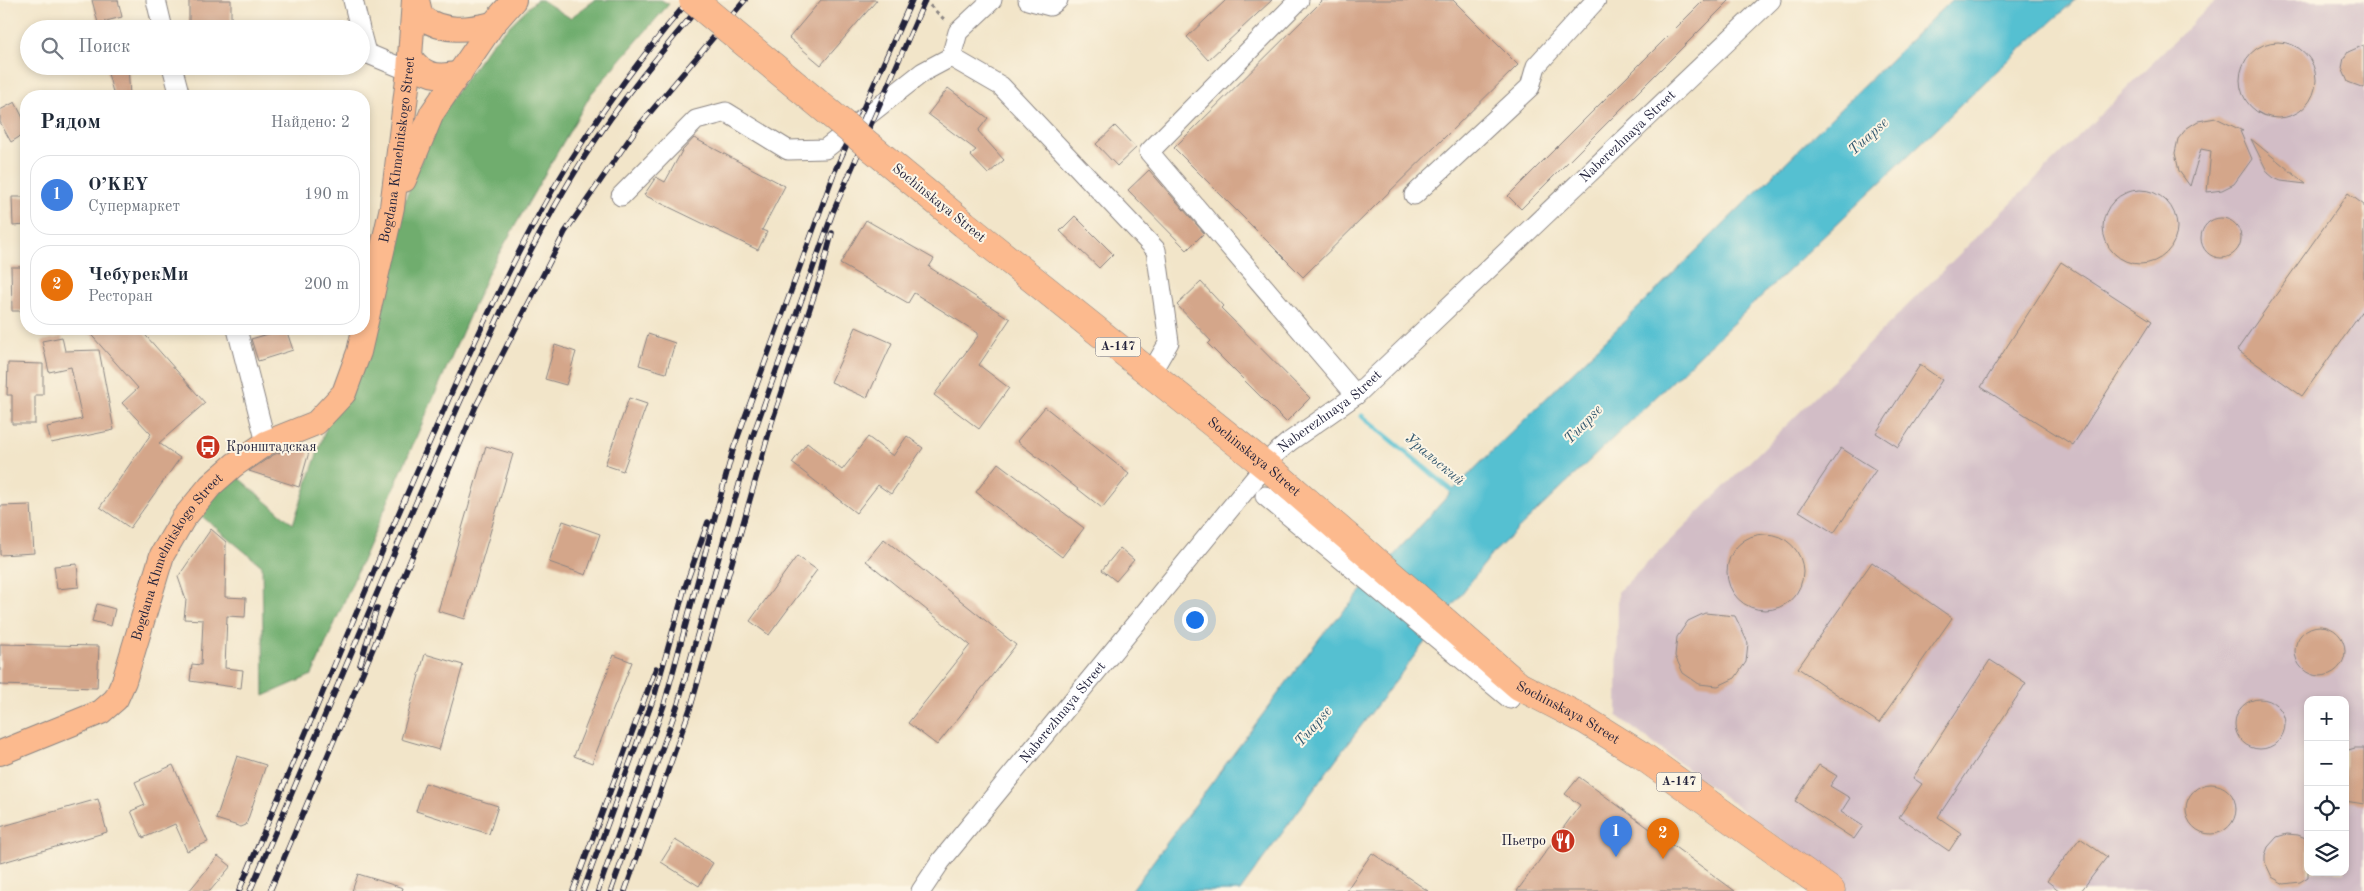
<!DOCTYPE html>
<html lang="ru">
<meta charset="utf-8">
<style>
:root{--surface:#fff;--page:#f6f6f7;--text:#1f2937;--muted:#747a83;--line:#e0e1e3;--accent:#ea580c}
body{margin:0;font-family:"Old Standard TT",serif;background:var(--page);color:var(--text)}
.controls{position:absolute;right:15px;bottom:15px;display:grid;overflow:hidden;border-radius:10px;box-shadow:0 2px 8px #0003}
.controls button{width:45px;height:45px;display:grid;place-items:center;padding:0;border:0;border-bottom:1px solid var(--line);background:var(--surface);color:var(--text);font:25px sans-serif}
.you{position:absolute;left:1194px;top:619px;width:18px;height:18px;margin:-12px;border:4px solid #fff;border-radius:50%;background:#1a73e8;box-shadow:0 0 0 8px #1a73e833}
.badge{display:grid;place-items:center;width:32px;height:32px;border-radius:50%;background:var(--accent);color:#fff;font-size:16px;font-weight:700}
.pin{position:absolute;translate:-50% -41px;filter:drop-shadow(0 1px 2px #0008)}
.pin::after{content:'';position:absolute;top:26px;width:18px;height:15px;background:inherit;clip-path:polygon(0 0,100% 0,50% 100%)}
.list{margin:0;padding:0;list-style:none}
h2{display:flex;justify-content:space-between;align-items:center;height:65px;margin:0;padding:0 20px;font-size:21px}
h2 small{font-size:16px;font-weight:400;color:var(--muted)}
.list li{display:grid;grid-template-columns:32px 1fr auto;gap:15px;align-items:center;box-sizing:border-box;height:80px;margin:0 10px 10px;padding:0 10px;border:1px solid var(--line);border-radius:20px}
.list b{display:block;font-size:19px;white-space:nowrap}
.list p{margin:0;font-size:16px;white-space:nowrap;color:var(--muted)}
.list em{font-size:16px;font-style:normal;color:var(--muted)}
.icon{flex:none;width:28px;height:28px;fill:none;stroke:currentColor;stroke-width:2;stroke-linecap:round;stroke-linejoin:round}
.map{position:relative;flex:none;width:2364px;height:891px;overflow:hidden}
.search{position:absolute;background:var(--surface);box-shadow:0 2px 8px #0003;left:20px;top:20px;width:350px;height:55px;display:flex;align-items:center;gap:12px;box-sizing:border-box;padding:0 18px;border-radius:28px;color:var(--muted);font-size:19px}
.panel{position:absolute;background:var(--surface);box-shadow:0 2px 8px #0003;left:20px;top:90px;width:350px;height:245px;border-radius:20px}
.map>svg:first-child{display:block}
.industrial{fill:#d2bdc6;fill-rule:evenodd}
.forest{fill:#70ad6e;stroke:#496854}
.water{fill:#55c0d1;stroke:#3c7186}
.lines{fill:none;stroke-linecap:round;stroke-linejoin:round}
.stream{stroke:#55c0d1;stroke-width:5}
.building{fill:#d4a68a}
.minor-casing{stroke:#8a8482;stroke-width:21}
.major-casing{stroke:#8a8482;stroke-width:26}
.highway-casing{stroke:#8a8482;stroke-width:29}
.path{stroke:#8a8482;stroke-width:3;stroke-dasharray:4 4;stroke-linecap:butt}
.minor{stroke:#fff;stroke-width:19}
.major{stroke:#fcba8e;stroke-width:24}
.highway{stroke:#fcba8e;stroke-width:28}
.rail-casing{stroke:#22223b;stroke-width:5.5}
.rail{stroke:#fcf5e5;stroke-width:4;stroke-dasharray:11;stroke-linecap:butt}
.highway-bridge-casing{stroke:#8a8482;stroke-width:29;stroke-linecap:butt}
.highway-bridge{stroke:#fcba8e;stroke-width:28}
.labels{text-anchor:middle;dominant-baseline:central;stroke-width:4;stroke-linejoin:round;paint-order:stroke}
.shield{fill:#fcf5e5;stroke:#63616e;stroke-width:1}
.shield-label{font-size:12px;font-weight:bold;fill:#22223b}
.street-label{font-size:14px;fill:#22223b;stroke:#fcf5e5}
.poi-label{font-size:14px;fill:#22223b;stroke:#fcf5e5;text-anchor:start}
.water-label{font-size:15px;font-style:italic;fill:#345970;stroke:#fcf5e5}
</style>
<div class="map">
<svg width="2364" height="891" viewBox="0 0 2364 891">
<rect width="100%" height="100%" fill="#fcf5e5"/>
<filter id="ink" filterUnits="userSpaceOnUse"><feTurbulence type="fractalNoise" baseFrequency=".02" numOctaves="2"/><feDisplacementMap in="SourceGraphic" scale="10" xChannelSelector="R" yChannelSelector="G"/><feConvolveMatrix kernelMatrix="1 2 1 2 8 2 1 2 1" color-interpolation-filters="sRGB"/></filter>
<filter id="wash" filterUnits="userSpaceOnUse"><feTurbulence type="fractalNoise" baseFrequency=".0096" numOctaves="4" result="noise"/><feDisplacementMap in="SourceGraphic" scale="20" xChannelSelector="R" yChannelSelector="G"/><feGaussianBlur stdDeviation="1.12" result="paint"/><feColorMatrix in="noise" values="0 0 0 0 0 0 0 0 0 0 0 0 0 0 0 0 0 1.4 0 .05"/><feComposite in="paint" operator="in"/></filter>
<g filter="url(#wash)">
<rect width="100%" height="100%" fill="#f2e5c9"/>
<path class="industrial" d="M2216,0h148v891h-515l-232,-175 1,-124zM2308,700h37v172h-37z"/>
<path class="forest" d="M536,0h6l28,18 25,-18h66l8,4 -78,90 -102,177 -177,404 -48,21 -2,-130 -64,-53 37,-38 58,49 108,-314 39,-96 51,-70z"/>
<path class="water" d="M1951,0h124l-88,80 -496,475 -155,204 -96,132h-109l191,-256 131,-145z"/>
<g class="lines">
<path class="stream" d="M1362,416l94,78"/>
</g>
<g id="blocks">
<path class="building" d="M92,0h26l4,17 -24,6z
M189,0h42v29h-14v-6h-28z
M821,0h56l-56,65 -32,-27z
M1226,0h46l-64,60 -21,-23z
M1323,0h130l65,65 -215,212 -129,-129z
M1704,0h26l-209,209 -13,-13z
M2240 80a38 38 0 1 1 76 0a38 38 0 1 1-76 0Z
M2364,45v43l-16,-6 -6,-14 2,-10 4,-6z
M106,66h22l2,30h-16z
M948,88l40,30 -10,13 26,29 -16,14 -18,-19 6,-5 -48,-36z
M15,102l11,22v9l-15,9 -11,-20v-12z
M2216,118l27,13h-3l12,28 -18,25 -12,6 -15,2 4,-41 -10,-2 -11,37 -11,-15 -4,-18 3,-14 9,-11 11,-7z
M1115,126l21,22 -19,18 -21,-22z
M694,138l91,48 -23,44 5,2 -9,18 -114,-55 12,-18 9,5 17,-31z
M2251,139l55,45 -25,-3 -7,-3 -6,-5z
M1149,170l55,63 -17,17 -59,-60z
M2103 227a37 37 0 1 1 74 0a37 37 0 1 1-74 0Z
M2348,193l16,12v104l-62,87 -65,-46z
M12,197h14v28l-13,1z
M1075,216l38,38 -14,14 -39,-37z
M2201 238a20 20 0 1 1 40 0a20 20 0 1 1-40 0Z
M866,220l68,39 -5,8 81,52 -31,46 30,23 -30,41 -45,-34 44,-59v-3l-64,-40 -6,10 -68,-39z
M2061,262l91,59 -79,124 -92,-58z
M11,267h15v44h-14z
M1201,282l22,24 -2,2 89,90 -24,24 -78,-78 3,-3 -34,-36z
M856,327l36,16 -25,55 -36,-16z
M86,329h54l65,74 -46,40 21,15 -50,70 -30,-21 51,-73 -29,-31 16,-15z
M286,329l7,21 -35,11 -7,-22z
M648,334l27,9 -9,30 -27,-8z
M62,337l3,14 34,-1 15,80 -63,13 -4,-16 35,-8 -11,-52 -22,5 -7,-31z
M555,345l21,7 -10,33 -21,-6z
M8,363l35,1v31h-8v29h-23v-29h-5z
M1920,365l22,15 -44,67 -22,-14z
M629,398l18,6 -24,67 -18,-6z
M1045,407l84,67 -27,34 -85,-67z
M907,436l16,12 -32,46 -13,-9 -22,28 -64,-50 15,-20 35,27 26,-33 25,19z
M486,446l27,8 -48,165 -27,-8z
M293,447l16,5 -10,35 -50,-16 24,-16z
M1841,448l35,22 -42,63 -35,-22z
M998,463l86,65 -22,29 -86,-65z
M31,505l3,48 -34,2v-49z
M563,521l37,13 -14,41 -37,-13z
M211,529l15,13 -1,55 21,1 -1,19 -18,-1 -2,52 18,2 -2,18 -51,-7 2,-17 9,1 2,-45 -19,-1 2,-19 -8,-23z
M1727 572a38 38 0 1 1 76 0a38 38 0 1 1-76 0Z
M884,539l132,106 -79,100 -29,-22 62,-78 -104,-84z
M1120,548l14,12 -18,21 -14,-11z
M797,556l20,14 -48,65 -19,-14z
M1872,562l80,56 -73,105 -81,-55z
M77,564l2,23 -22,2 -3,-23z
M97,604l18,5 -4,17 -19,-5z
M1705,613l30,3 13,27 -2,19 -11,16 -17,8 -19,-2 -16,-11 -8,-17 2,-19 11,-16z
M2295 651a25 25 0 1 1 50 0a25 25 0 1 1-50 0Z
M0,644l99,2 -2,42 -97,-3z
M425,654l38,11 -24,85 -38,-11z
M614,655l18,7 -40,101 -18,-7z
M1990,660l36,23 -88,134 23,16 -12,18 -50,-34 23,-33 -9,-6z
M2235 724a25 25 0 1 1 50 0a25 25 0 1 1-50 0Z
M2355,748h9v56l-19,-3v-50z
M237,756l29,9 -20,60 -5,2 -25,-8z
M173,765l35,77 -21,9 -12,-27 -32,14 -12,-27 14,-6 -10,-23z
M1819,765l18,11 -7,10 20,12 -9,14 22,14 -9,13 -59,-38z
M1579,777l156,114h-218l63,-86 -15,-11z
M425,783l73,23 -9,28 -73,-23z
M2186 809a25 25 0 1 1 50 0a25 25 0 1 1-50 0Z
M98,799l9,33 -107,31v-36z
M2287,834l11,1 10,4v38l-8,5 -16,2 -12,-7 -7,-15v-7l3,-8 9,-10z
M2080,838l27,19 -26,34h-21l-13,-10z
M675,840l38,23 -14,23 -38,-24z
M1372,853l56,38h-82z
M218,856l13,10 -21,25h-21z
M358,874l45,14 -1,3h-50z"/>
</g>
</g>
<g filter="url(#ink)">
<use href="#blocks" fill-opacity="0" stroke="#8a8482" stroke-width="1"/>
<g class="lines">
<defs>
<g id="minor">
<path d="M156,0l7,29"/>
<path d="M353,0l7,29"/>
<path d="M1028,0l22,6 8,-6"/>
<path d="M1299,0l-150,152 207,243"/>
<path d="M361,34l5,19 43,18"/>
<path d="M951,57l7,-25 34,-32"/>
<path d="M172,66l8,30"/>
<path d="M1414,195l116,-108 6,-21 60,-66"/>
<path d="M621,196l75,-76 30,-8 62,38 37,-1 98,-77 28,-15 50,29 155,164 13,92 -18,31"/>
<path d="M237,329l29,114"/>
<path d="M1265,496l245,203"/>
<path id="s1" d="M921,891l20,-30 334,-407 14,-12 67,-47 415,-395"/>
</g>
<g id="major">
<path d="M417,0l4,17c23,16 46,13 72,7"/>
<path d="M410,57c14,20 28,21 50,16"/>
<path d="M404,180l28,-67 61,-89 21,-24"/>
<path id="s2" d="M0,753l101,-41 15,-13 8,-18 38,-126 21,-36 28,-34 23,-20 32,-22 50,-20 28,-30 15,-41 33,-145 17,-136 5,-71"/>
</g>
<g id="highway">
<path id="s3" d="M964,224l307,246 248,216 66,34 56,35 190,136"/>
</g>
</defs>
<use href="#minor" class="minor-casing"/>
<use href="#major" class="major-casing"/>
<use href="#highway" class="highway-casing"/>
<path class="path" d="M924,0l21,20"/>
<use href="#minor" class="minor"/>
<use href="#major" class="major"/>
<use href="#highway" class="highway"/>
<defs>
<path id="rail" d="M360,665l17,-57
M239,891c50,-118 99,-235 149,-353 47,-109 94,-219 151,-324 42,-76 94,-148 150,-214
M250,891c62,-144 122,-289 185,-432 45,-102 90,-209 150,-303 35,-55 78,-106 120,-156
M270,891l206,-485 89,-174 72,-104 108,-128
M573,891l83,-223
M583,891l72,-197 30,-107 23,-65
M598,891l66,-186 69,-255 101,-277 78,-173
M611,891l67,-187 74,-266 81,-226 92,-212
M625,891l66,-185 81,-284 49,-147 11,-42"/>
</defs>
<use href="#rail" class="rail-casing"/>
<use href="#rail" class="rail"/>
<defs>
<path id="highway-bridge" d="M693,0l271,224"/>
</defs>
<use href="#highway-bridge" class="highway-bridge-casing"/>
<use href="#highway-bridge" class="highway-bridge"/>
</g>
</g>
<defs>
<symbol id="bus-disc" viewBox="-11 -11 22 22"><circle r="9.5" fill="#c8321e" stroke="#fcf5e5"/><path d="M-5-6H5V4H4V6H2V4H-2V6H-4V4H-5ZM-3.5-4V0h7V-4ZM-3.5 1.2v1.5H-2V1.2ZM2 1.2v1.5H3.5V1.2Z" fill="#fff"/></symbol>
<symbol id="restaurant-disc" viewBox="-11 -11 22 22"><circle r="9.5" fill="#c8321e" stroke="#fcf5e5"/><path d="M-5-6h1v4h1v-4h1v4h1v-4h1v5L-1.5 .5V6h-2V.5L-5-1ZM5-6V6H3V1.5H1.5Q1.5-4 5-6Z" fill="#fff"/></symbol>
</defs>
<g fill-rule="evenodd">
<use href="#bus-disc" x="194" y="433" width="28" height="28"/>
<use href="#restaurant-disc" x="1549" y="827" width="28" height="28"/>
</g>
<g class="labels">
<g class="shield">
<rect x="1095.5" y="337.5" width="45" height="19" rx="4"/>
<rect x="1656.5" y="772.5" width="45" height="19" rx="4"/>
</g>
<g class="shield-label">
<text x="1118" y="347">А-147</text>
<text x="1679" y="782">А-147</text>
</g>
<g class="street-label">
<text stroke="none"><textPath href="#s1" startOffset="1038">Naberezhnaya Street</textPath></text>
<text stroke="none"><textPath href="#s2" startOffset="780">Bogdana Khmelnitskogo Street</textPath></text>
<text transform="translate(939 203) rotate(39)">Sochinskaya Street</text>
<text stroke="none"><textPath href="#s1" startOffset="632">Naberezhnaya Street</textPath></text>
<text stroke="none"><textPath href="#s3" startOffset="372">Sochinskaya Street</textPath></text>
<text stroke="none"><textPath href="#s2" startOffset="285">Bogdana Khmelnitskogo Street</textPath></text>
<text stroke="none"><textPath href="#s3" startOffset="778">Sochinskaya Street</textPath></text>
<text stroke="none"><textPath href="#s1" startOffset="228">Naberezhnaya Street</textPath></text>
</g>
<g class="poi-label">
<text x="226" y="447">Кронштадская</text>
<text x="1546" y="841" text-anchor="end">Пьетро</text>
</g>
<g class="water-label">
<text transform="translate(1869 137) rotate(-42)">Tuapse</text>
<text transform="translate(1584 425) rotate(-46)">Tuapse</text>
<text transform="translate(1434 460) rotate(40)">Уральский</text>
<text transform="translate(1314 727) rotate(-49)">Tuapse</text>
</g>
</g>
</svg>
<div class="controls">
<button>+</button>
<button>−</button>
<button><svg class="icon" aria-label="locate" viewBox="0 0 24 24"><circle cx="12" cy="12" r="6"/><path d="M12 2v4M12 18v4M2 12h4M18 12h4"/></svg></button>
<button><svg class="icon" aria-label="layers" viewBox="0 0 24 24"><path d="M12 4l9 5-9 5-9-5zM3 14l9 5 9-5"/></svg></button>
</div>
<div class="you"></div>
<div class="pin badge" style="left:1616px;top:857px;background:#3f7fe0">1</div>
<div class="pin badge" style="left:1663px;top:859px;background:#e8710a">2</div>
<div class="search"><svg class="icon" aria-label="search" viewBox="0 0 24 24"><circle cx="10" cy="10" r="6"/><path d="M15 15l6 6"/></svg>Поиск</div>
<section class="panel">
<h2>Рядом<small>Найдено: 2</small></h2>
<ul class="list">
<li><span class="badge" style="background:#3f7fe0">1</span><div><b>O’KEY</b><p>Супермаркет</p></div><em>190 m</em></li>
<li><span class="badge" style="background:#e8710a">2</span><div><b>ЧебурекМи</b><p>Ресторан</p></div><em>200 m</em></li>
</ul>
</section>
</div>
